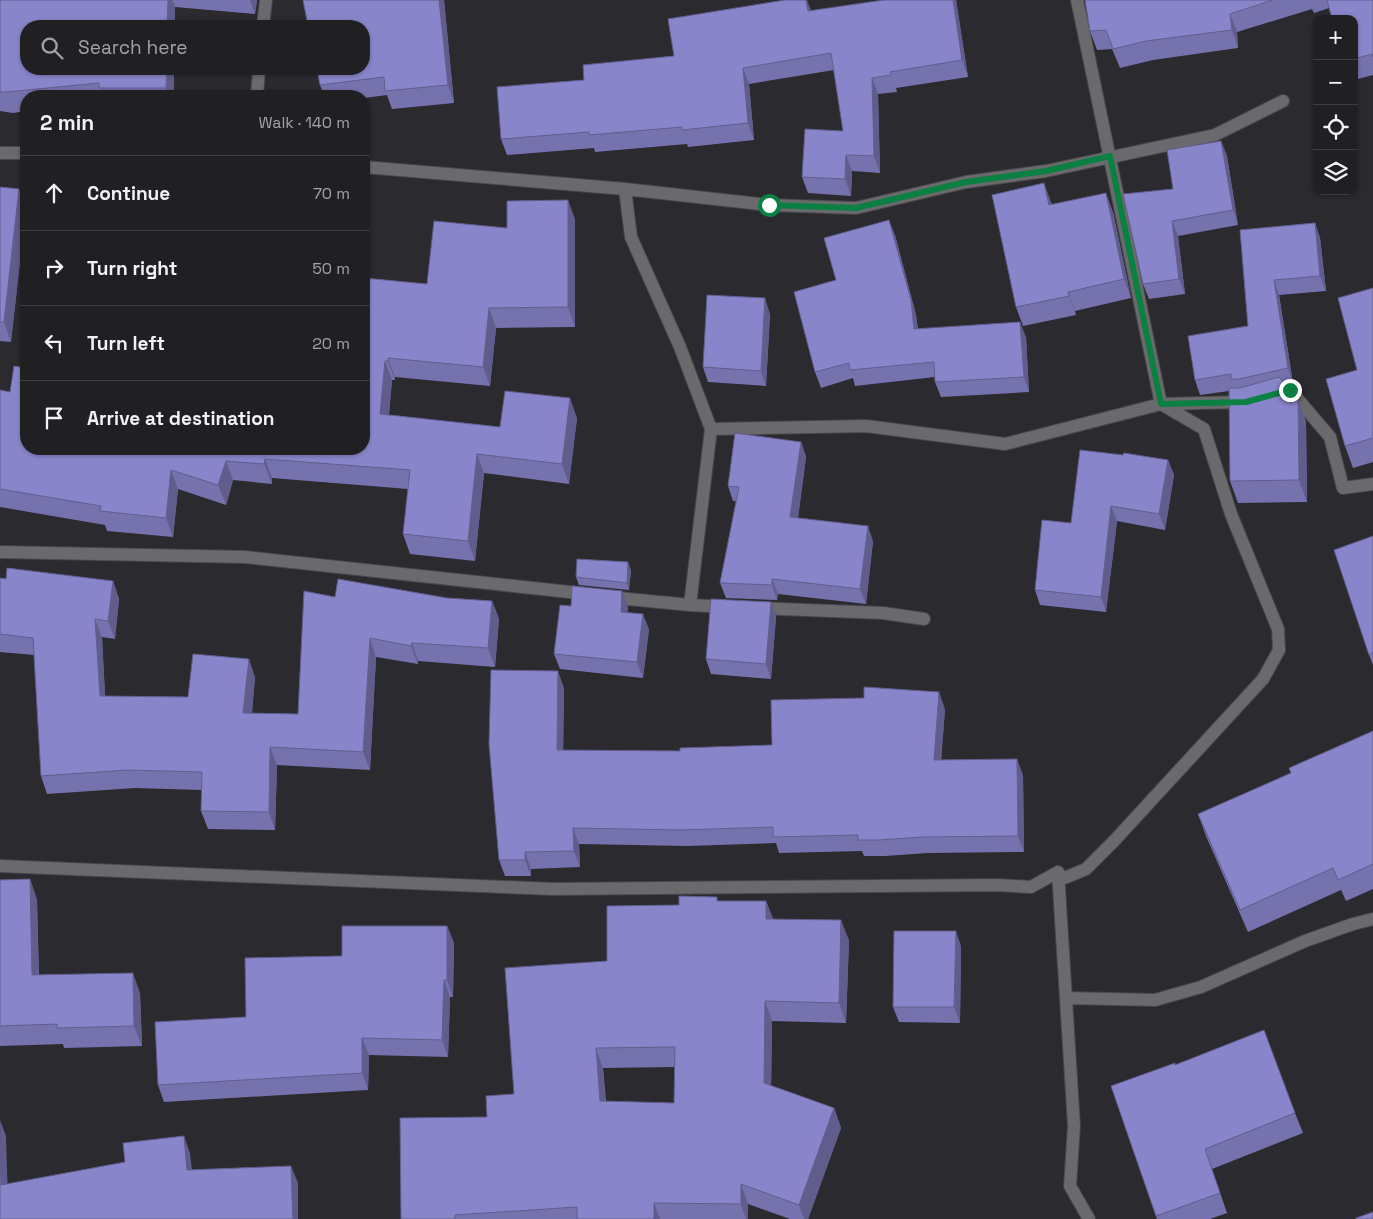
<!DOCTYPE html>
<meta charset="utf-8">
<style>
:root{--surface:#202023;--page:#28282b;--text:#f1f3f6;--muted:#a2a3a6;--line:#3d3e41}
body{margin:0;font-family:"Space Grotesk",sans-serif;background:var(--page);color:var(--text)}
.controls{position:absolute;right:15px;top:15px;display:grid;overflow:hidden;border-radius:10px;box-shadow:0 1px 4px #0004}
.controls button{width:45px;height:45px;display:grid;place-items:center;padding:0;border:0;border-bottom:1px solid var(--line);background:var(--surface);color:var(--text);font:25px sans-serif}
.stop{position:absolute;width:15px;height:15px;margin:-11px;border:4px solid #0b8043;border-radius:50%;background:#fff}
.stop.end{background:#0b8043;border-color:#fff;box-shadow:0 1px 5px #0008}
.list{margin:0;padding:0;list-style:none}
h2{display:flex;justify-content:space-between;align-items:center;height:65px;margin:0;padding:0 20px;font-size:21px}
h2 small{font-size:16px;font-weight:400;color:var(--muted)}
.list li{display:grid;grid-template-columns:32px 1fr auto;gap:15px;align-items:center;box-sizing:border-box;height:75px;padding:0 20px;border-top:1px solid var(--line)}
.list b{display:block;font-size:19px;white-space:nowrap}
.list em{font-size:16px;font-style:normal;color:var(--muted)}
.icon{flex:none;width:28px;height:28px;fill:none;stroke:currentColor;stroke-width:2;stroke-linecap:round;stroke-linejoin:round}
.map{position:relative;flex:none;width:1373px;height:1219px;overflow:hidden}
.search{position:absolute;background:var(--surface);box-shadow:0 1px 4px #0004;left:20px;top:20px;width:350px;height:55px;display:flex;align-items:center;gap:12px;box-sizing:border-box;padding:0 18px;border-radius:20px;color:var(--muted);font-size:19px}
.panel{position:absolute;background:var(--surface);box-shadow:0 1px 4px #0004;left:20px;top:90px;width:350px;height:365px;border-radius:20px}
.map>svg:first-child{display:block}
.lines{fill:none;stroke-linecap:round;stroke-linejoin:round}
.minor-casing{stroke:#46464b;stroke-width:14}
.minor{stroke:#6a6a6d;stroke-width:12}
.wall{fill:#7672ae;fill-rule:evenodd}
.shaded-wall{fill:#605d8d}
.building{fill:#8985ca;stroke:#605d8d;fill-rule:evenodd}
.route{stroke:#0b8043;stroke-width:6}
</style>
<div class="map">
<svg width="1373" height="1219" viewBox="0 0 1373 1219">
<rect width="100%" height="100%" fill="#2a2a2f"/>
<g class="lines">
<defs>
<path id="minor" d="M263,26l3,-26
M257,96l2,-27
M0,153h26
M364,167l261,22 6,48 49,110 31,82 -21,176 -82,-8
M625,189l144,16 87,3 110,-26 80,-11 169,-36 68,-34
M1288,391l2,-1 40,47 13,51 30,-4
M711,429l155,-3 139,18 156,-40 83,-2
M0,552l245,5 343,37
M690,605l37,2
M757,608l126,5 41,6
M0,866l553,23 444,-4 34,2 27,-15
M1058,872l4,7 24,-10 28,-28 149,-162 16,-29 -1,-21 -47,-115 -27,-85 -43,-25 -84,-404
M1058,872l16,254 -4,60 19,33
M1066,998l89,2 46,-13 104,-46 48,-17 20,-5"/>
</defs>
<use href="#minor" class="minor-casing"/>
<use href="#minor" class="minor"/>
</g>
<path class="wall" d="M0,0h257l-2,14 -80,-7v19h-149l148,43v27h-148v15l-13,2 -13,-2z
M303,0h141l10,103 -62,6 -5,-14 -23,3v-2h-40l-4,-11z
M884,0h72l12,77 -72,11 1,4 -19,2 2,79 -28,-2 -1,25 -43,-3 -6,-16 41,-46 -9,-61 -85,14 5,56 -66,7 -1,-3 -92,8 -1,-4 -87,7 -6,-16 83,-59 90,-24 137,-45z
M1085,0h288v75l-19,5v-61l-25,-11 -15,5 -2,-4 -75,23 1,16 -85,12 -33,8 -8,-19 -15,1 -7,-19z
M1221,141l6,15 11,69 -60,11 7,58 -36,5 -6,-15 30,-95z
M0,187l26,21 -15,134 -11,-1z
M1051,202l1,3 61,7 18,86 -56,13 1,4 -53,11 -7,-19z
M575,219v108l-79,1 -6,58 -95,-9v3h-3l-3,35 111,12 77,-9 -8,66 -85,-11 -9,88 -65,-7 -7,-20 5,-45 -136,-11v6l-39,-4 -7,25 -48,-16 -5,48 -66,-6 -2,-6 -105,-18v-117l26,59 338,-171 63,6 80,-56z
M1315,223l5,15 6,53 -47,4 14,88 -8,1 13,15 8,23 1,80 -69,1 -8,-22 -1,-90 -29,4 -5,-15 53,-54 -8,-96z
M895,235l21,80 2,14 108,8 3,55 -88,5 -6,-15v-5l-80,9 -2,-8 -32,10 -6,-16 21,-92z
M1373,288v174l-20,6 -8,-22 12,-76z
M770,314l-4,72 -58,-4 -5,-15z
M801,442l5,15 -8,61 75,23 -7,63 -88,-10 -1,6 -51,-2 -6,-15 16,-82h-3l-5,-15z
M1168,460l6,15 -9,55 -48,-9 -11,91 -66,-7 -5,-15 36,-67z
M1373,536v129l-4,-10z
M631,570l-2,20 -50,-5 -3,-8z
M0,578l113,3 6,18 -4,40 -13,-2 3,59 83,1 67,-20 -3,36 46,1 37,-117 112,1 45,3 7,18 -4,48 -77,-6v3l-42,-7 -6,113 -93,-5 -2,65 -67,-1 -7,-18 1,-21 -67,-2 -88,6 -6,-18 -7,-121 -34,-3z
M571,606h57l-1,7 22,16 -6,49 -83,-9 -6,-15z
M776,617l-5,62 -60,-5 -5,-15z
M564,688l-1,62 117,1 92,-6 173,-36 -4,51 82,15 1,77 -96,1 -43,3h-21l-2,-5 -83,2 -3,-10 -89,3 -108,-2 1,23 -49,2v7h-26l-6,-16z
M1373,731v158l-27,12 -5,-11 -93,42 -42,-96 -8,-22 93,-41z
M30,879l7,21 2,75 101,18 2,53 -78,2 -1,-4 -63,2v-166z
M719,901h47l7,18 76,21 -3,83 -74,-2 -1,65 63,22 7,20 -33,91h-18l-42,-15v15h-347l86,-102 27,-23 93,-133 72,-56zM675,1067l-1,36 -68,-2 -3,-33z
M447,926l7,17 -1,54h-3l-2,60 -79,-2 -1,35 -204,12 -6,-17 88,-68 96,-61z
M961,946l-1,77 -61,-1 -6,-15z
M1175,1065l120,48 8,20 -91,36 15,44 -17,6h-53l-46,-133z"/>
<path class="shaded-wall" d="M168,0h5l2,7v19h-8z
M250,0h7l-2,14z
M439,0h5l10,103 -6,-18z
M806,0h1l5,13 -4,-2z
M953,0h3l12,77 -6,-17z
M1230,14l7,18 1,16 -6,-18z
M743,68l6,16 5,56 -6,-17z
M167,69h7v27h-5l-3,-8z
M872,78l6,16 2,79 -6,-17z
M1221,141l6,15 11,69 -5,-15z
M846,155l6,16 -1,25 -6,-17z
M1044,183l7,19 5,22 -7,-19z
M19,189l7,19 -15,134 -7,-20z
M1106,193l7,19 18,86 -7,-19z
M568,200l7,19v108l-7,-20z
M889,220l6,15 21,80 3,29 -5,-15z
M1172,221l6,15 7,58 -6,-15z
M1315,223l5,15 6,53 -6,-15z
M1274,280l5,15 14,88 -5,-15z
M1068,292l7,19 1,4 -7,-19z
M765,298l5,16 -4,72 -5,-15z
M489,308l7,20 -6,58 -7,-19z
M1020,322l6,15 3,55 -5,-15z
M388,358l7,19v3l-7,-19z
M385,361l7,19 -5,53 -7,-19z
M570,398l7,20 -8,66 -7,-20z
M1298,399l8,23 1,80 -8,-22z
M801,442l5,15 -10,76 -6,-16z
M477,454l7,19 -9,88 -7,-20z
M265,459l7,19v6l-8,-20z
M1168,460l6,15 -9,55 -6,-16z
M226,461l7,19 -7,25 -8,-20z
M171,470l7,19 -5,48 -7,-19z
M1111,506l6,15 -11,91 -5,-15z
M868,526l5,15 -7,63 -6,-15z
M628,562l3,8 -2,20 -2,-7z
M772,579l6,15 -1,6 -5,-15z
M113,581l6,18 -4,40 -7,-18z
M622,591l6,15 -2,21 -5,-15z
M492,601l7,18 -4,48 -7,-19z
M771,602l5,15 -5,62 -5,-15z
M643,614l6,15 -6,49 -6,-16z
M95,619l7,18 4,77 -6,-18z
M370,638l6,19 -6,113 -7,-18z
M412,643l6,18v3l-7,-18z
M249,659l6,18 -5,54 -7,-18z
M558,671l6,17 -1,79 -6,-17z
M939,692l6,17 -5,68 -6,-17z
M270,747l7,18 -2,65 -6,-18z
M1017,759l6,16 1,77 -6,-16z
M573,828l6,16 1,23 -6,-16z
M525,852l6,17v7l-6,-16z
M30,879l7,21 2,96 -7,-21z
M766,901l8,20 -8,-2z
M841,920l8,20 -3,83 -7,-20z
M447,926l7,17 -1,54 -6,-17z
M956,931l5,15 -1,77 -6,-16z
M133,973l7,20 2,53 -8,-20z
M444,980l6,17 -2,60 -6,-17z
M765,1001l7,20 -1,82 -7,-20z
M362,1038l7,17 -1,35 -6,-17z
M596,1048l7,20 4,53 -7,-20z
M834,1108l7,20 -33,91h-4l-5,-14z
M0,1120l6,16 2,66 -7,-17z
M184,1136l6,17 4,34 -7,-17z
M291,1166l7,17v36h-5z
M741,1184l7,20v15h-2l-5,-15z
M654,1203l6,16h-6z"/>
<path class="building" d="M0,0h168l-1,26h-141v43h141l-1,19h-67v-5l-93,9h-6z
M303,0h136l9,85 -63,6 -1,-14 -64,8 -3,-16h47v-43h-56z
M785,0h21l2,11 76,-11h69l9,60 -72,12 1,3 -19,3 2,78 -28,-1 -1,24 -43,-2 3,-48 38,2 -12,-78 -88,15 5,55 -66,7v-3l-93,8v-3l-88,7 -4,-52 87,-7 -1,-15 91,-9 -6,-37z
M1085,0h188l-43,14 2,16 -86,11 -33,8 -7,-19 -16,1z
M1327,0h46v57l-1,-3 -18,5v-40h-22z
M1221,141l12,69 -61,11 7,58 -36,5 -20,-90 50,-5 -6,-39z
M1044,183l5,22 57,-12 18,86 -56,13 1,4 -53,11 -24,-112z
M0,187l19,2 -15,133h-4z
M568,200v107l-79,1 -6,59 -95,-9v3h-3l-5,53 120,13 5,-36 65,7 -8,66 -85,-10 -9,87 -65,-7 7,-64 -145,-11 -1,5 -38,-3 -8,24 -47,-15 -5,48 -66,-7 1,-5 -101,-17v-99l10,2 4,-26 12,2v81h338v-171l63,6 7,-63 73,7v-27z
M889,220l22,80 3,29 106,-7 4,55 -89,5 -1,-20 -84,8 -1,-7 -34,9 -21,-80 42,-12 -12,-42z
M1315,223l5,53 -46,4 14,88 -49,11h-8v-5l-36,6 -7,-44 60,-10 -8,-96z
M1373,288v150l-28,8 -19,-67 31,-9 -19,-72z
M707,295l58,3 -4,73 -58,-4z
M1279,377l19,22 1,81 -69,1 -1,-93h11z
M735,433l66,9 -11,75 78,9 -8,63 -88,-10v6l-52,-2 19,-96 -11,-1z
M1080,450l43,5 1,-2 44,7 -9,54 -48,-8 -10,91 -66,-7 7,-70 29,3z
M1373,536v117l-4,2 -35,-105z
M577,559l51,3 -1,21 -51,-6z
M7,568l106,13 -5,40 -13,-2 5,77 88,1 5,-43 56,5 -6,54 55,1 6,-123 31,6 3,-18 109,19 45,3 -4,47 -76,-5 -1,3 -41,-8 -7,114 -93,-5 -1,65 -68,-1 1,-39 -74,-2 -87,6 -8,-138 -33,-4v-56l6,1z
M572,586l50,5 -1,21 22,2 -6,48 -83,-8 6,-49 11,1z
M711,599l60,3 -5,62 -60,-5z
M491,670l67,1 -1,79 123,1v-3l92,-3 -1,-45 93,-2v-11l75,5 -5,68 83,-1 1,77 -96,1 -43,3h-21v-5l-85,2v-10l-92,3 -108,-2 1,23 -49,1v8h-26l-10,-116z
M1373,731v133l-35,16 -5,-12 -93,42 -42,-96 93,-41 -2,-5z
M30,879l2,96 101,-2 1,53 -77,2v-4l-57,2v-146z
M679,896l38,1v4h49v18l75,1 -2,83 -74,-2 -1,82 70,25 -35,97 -58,-21v20l-87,-1v16h-77v-12l-122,8v4h-54l-1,-101 87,-1 -1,-21 28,-2 -9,-126 102,-7v-55l72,-1zM675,1047l-1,56 -74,-2 -4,-53z
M342,926h105v54h-3l-2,60 -80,-2v35l-204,12 -3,-63 91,-5 -1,-59 97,-2z
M894,931h62l-2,76h-61z
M1264,1030l31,83 -90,36 15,44 -64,23 -45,-130 64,-23v2z
M0,1133l1,52 124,-23 -2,-19 61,-7 3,34 104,-4 2,53h-293z
M1373,1212v7h-17v-1z"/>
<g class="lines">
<path class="route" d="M769,205l87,3 110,-26 80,-11 64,-15 51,248 85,-2 44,-12"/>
</g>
</svg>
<div class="controls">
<button>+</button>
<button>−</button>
<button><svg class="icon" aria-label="locate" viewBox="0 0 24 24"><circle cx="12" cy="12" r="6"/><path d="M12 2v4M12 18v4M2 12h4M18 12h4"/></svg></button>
<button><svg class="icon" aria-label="layers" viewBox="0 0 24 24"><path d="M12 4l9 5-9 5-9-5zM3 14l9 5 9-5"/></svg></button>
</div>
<div class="stop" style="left:769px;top:205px"></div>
<div class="stop end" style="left:1290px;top:390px"></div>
<div class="search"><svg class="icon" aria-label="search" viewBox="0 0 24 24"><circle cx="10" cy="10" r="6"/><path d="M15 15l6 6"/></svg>Search here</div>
<section class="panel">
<h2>2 min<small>Walk · 140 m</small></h2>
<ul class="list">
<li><svg class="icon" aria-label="ahead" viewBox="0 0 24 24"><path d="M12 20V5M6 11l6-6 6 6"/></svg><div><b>Continue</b></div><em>70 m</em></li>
<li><svg class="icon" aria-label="right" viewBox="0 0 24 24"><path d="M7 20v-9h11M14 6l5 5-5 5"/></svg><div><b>Turn right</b></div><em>50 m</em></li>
<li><svg class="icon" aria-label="left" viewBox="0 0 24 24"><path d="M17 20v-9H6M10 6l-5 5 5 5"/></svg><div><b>Turn left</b></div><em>20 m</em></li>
<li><svg class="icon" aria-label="arrive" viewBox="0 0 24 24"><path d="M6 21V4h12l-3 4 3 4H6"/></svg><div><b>Arrive at destination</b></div></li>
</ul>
</section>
</div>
